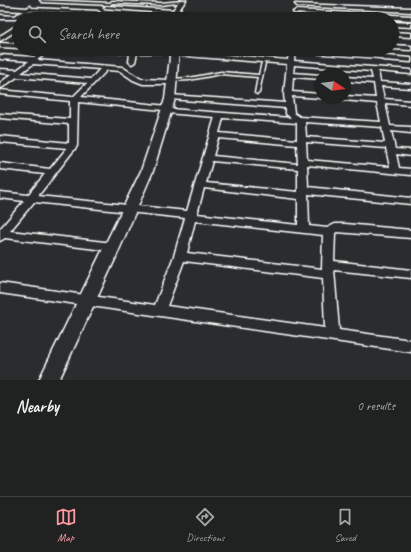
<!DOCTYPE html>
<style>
:root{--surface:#202222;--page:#2d2f2f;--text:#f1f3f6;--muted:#a2a4a5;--line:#3d3f40;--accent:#ff9aa2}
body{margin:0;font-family:Caveat,sans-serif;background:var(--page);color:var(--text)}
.compass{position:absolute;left:315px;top:68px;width:36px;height:36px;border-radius:50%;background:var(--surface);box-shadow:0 1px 3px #0004;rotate:103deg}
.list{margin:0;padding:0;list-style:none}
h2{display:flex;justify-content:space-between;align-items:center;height:52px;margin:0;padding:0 16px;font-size:17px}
h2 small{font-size:13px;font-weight:400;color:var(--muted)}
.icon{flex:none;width:22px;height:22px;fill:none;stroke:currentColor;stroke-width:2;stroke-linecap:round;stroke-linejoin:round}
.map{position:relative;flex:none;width:411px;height:380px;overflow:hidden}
.search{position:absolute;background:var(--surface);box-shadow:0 1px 3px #0004;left:12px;right:12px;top:12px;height:44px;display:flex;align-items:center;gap:10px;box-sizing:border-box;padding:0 14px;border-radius:22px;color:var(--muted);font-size:15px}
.sheet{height:116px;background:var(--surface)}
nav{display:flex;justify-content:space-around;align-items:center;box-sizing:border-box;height:56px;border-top:1px solid var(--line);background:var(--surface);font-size:11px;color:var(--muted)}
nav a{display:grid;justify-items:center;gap:2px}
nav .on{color:var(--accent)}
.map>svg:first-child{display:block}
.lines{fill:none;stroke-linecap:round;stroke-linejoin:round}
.service-casing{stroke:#fff;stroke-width:3}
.minor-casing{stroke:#fff;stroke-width:3}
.tertiary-casing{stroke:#fff;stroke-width:3}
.service{fill:#2a2d2e;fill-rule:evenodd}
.minor{fill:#2a2d2e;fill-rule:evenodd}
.tertiary{fill:#2a2d2e;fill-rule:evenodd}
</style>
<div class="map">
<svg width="411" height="380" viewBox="0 0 411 380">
<rect width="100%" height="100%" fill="#2a2d2e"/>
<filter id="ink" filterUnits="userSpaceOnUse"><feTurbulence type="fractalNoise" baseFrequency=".025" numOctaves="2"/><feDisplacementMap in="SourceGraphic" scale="8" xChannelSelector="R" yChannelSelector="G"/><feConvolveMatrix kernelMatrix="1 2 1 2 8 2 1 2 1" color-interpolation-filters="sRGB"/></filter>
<g filter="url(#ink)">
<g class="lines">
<defs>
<path id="service" d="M262,62l3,1 -6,30 -2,1 -2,-1 3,-16 -37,-3 -32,6 -18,1 -2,-1 2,-1 18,-1 32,-6 38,3z"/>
<path id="minor" d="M40,0l70,3 2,-2 49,2 21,-2 2,1 -23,3 -49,-2 -2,2 -68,-3z
M295,4l116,4v4l-114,-6z
M0,6l27,2 3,-2 2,2 65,3 3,2 -3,2 -68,-4 -9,6 12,2h-32v-4l14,1 9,-5 -23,-1z
M106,6l69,4 3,2 -3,2 -71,-6z
M296,10l115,6v4l-117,-7 -1,-1z
M392,22l19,1v4l-19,-1z
M19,24v5l-19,12v-5z
M392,32l19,1v4l-19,-1z
M0,43l19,1v4l-19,-1z
M392,45l19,1v4l-19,-1z
M44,49h130l3,2 111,9 1,-8 -16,-1 -3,-2h32l81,5 3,2 25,2v4l-28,-2 -3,-2 -85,-6 -1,9 117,9v4l-33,-3 2,11 31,2v4l-30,-2 3,13 27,2v4l-26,-2 5,23 21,1v6l-20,-2 4,18 16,1v6l-15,-2 3,14 12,1v6l-104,-10 1,22 103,11v6l-103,-10 1,32 18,2 8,-4h10l66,6v8l-74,-6 -2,1 -1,28 77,9v8l-77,-8 5,60 72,10v12l-411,-59v-10l155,22 19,-49 11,-38 -151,-16 -24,29 103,12 4,1 2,3 -2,3 -4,1 -108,-13 -5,3v-12l24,-28 -24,-3v-6l28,3 17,-21 -45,-5v-6l50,6 17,-21 -67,-6v-6l69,7v-19l-69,-6v-4l70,5v-18l-70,-7v-4l73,7 14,-14 -70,-6 -17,12v-6l12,-9 -12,-1v-4l17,1 12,-9 -29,-2v-4l34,2zM48,52l82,1 -1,9 3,2 3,-2 2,-9h34l3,2 113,9 -3,30 1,9 -115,-8 -4,2 4,2 116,9v6l5,4 -121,-9v-3h-3l-86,-9 26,-27 13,1 13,9 10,4h28l4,-2 -4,-2 -30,-1 -19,-12 -85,-7zM33,64l67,5 -9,10 -70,-6zM294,65l77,6 2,8 -28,-2v4l29,2 2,15 -31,-2v2h-6l4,2 34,3 4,19 -81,-5 -6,-4 -2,-17 29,2h1l-1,-4 -29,-2 1,-15 28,2v-4l-28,-2zM78,102l85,8v3h3l49,4 -28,94 -149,-15 39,-50zM223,118l74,5v17l-78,-7zM305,122l77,5 3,16 -79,-6zM218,138l79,7 1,19 -85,-8zM306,142l80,6 4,19 -83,-7zM212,161l86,8v23l-92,-9zM204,188l94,11v26l-101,-11zM195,221l128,14 -1,34 -135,-16zM184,261l139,17 2,50 -158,-22z"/>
<path id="tertiary" d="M180,0h6l-13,19h-6z
M171,49h8l-4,50 -22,72 -37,86 -57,123h-20l102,-209 24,-72z"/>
</defs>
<use href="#service" class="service-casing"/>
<use href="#minor" class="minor-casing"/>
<use href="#tertiary" class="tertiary-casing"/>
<use href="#service" class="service"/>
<use href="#minor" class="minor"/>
<use href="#tertiary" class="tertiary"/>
</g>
</g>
</svg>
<svg class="compass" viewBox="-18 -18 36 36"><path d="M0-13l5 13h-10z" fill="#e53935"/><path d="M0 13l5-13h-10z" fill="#a2a4a5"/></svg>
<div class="search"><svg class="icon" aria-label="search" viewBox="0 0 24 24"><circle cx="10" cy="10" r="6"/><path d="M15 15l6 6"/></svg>Search here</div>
</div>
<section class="sheet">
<h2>Nearby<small>0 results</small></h2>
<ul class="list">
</ul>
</section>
<nav>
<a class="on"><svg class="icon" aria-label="map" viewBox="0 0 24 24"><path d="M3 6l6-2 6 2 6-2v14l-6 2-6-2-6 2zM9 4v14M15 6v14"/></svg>Map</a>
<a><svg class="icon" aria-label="directions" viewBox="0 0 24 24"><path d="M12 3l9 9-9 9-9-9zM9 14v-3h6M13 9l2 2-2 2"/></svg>Directions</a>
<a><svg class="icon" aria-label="saved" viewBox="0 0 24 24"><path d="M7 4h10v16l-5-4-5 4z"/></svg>Saved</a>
</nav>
